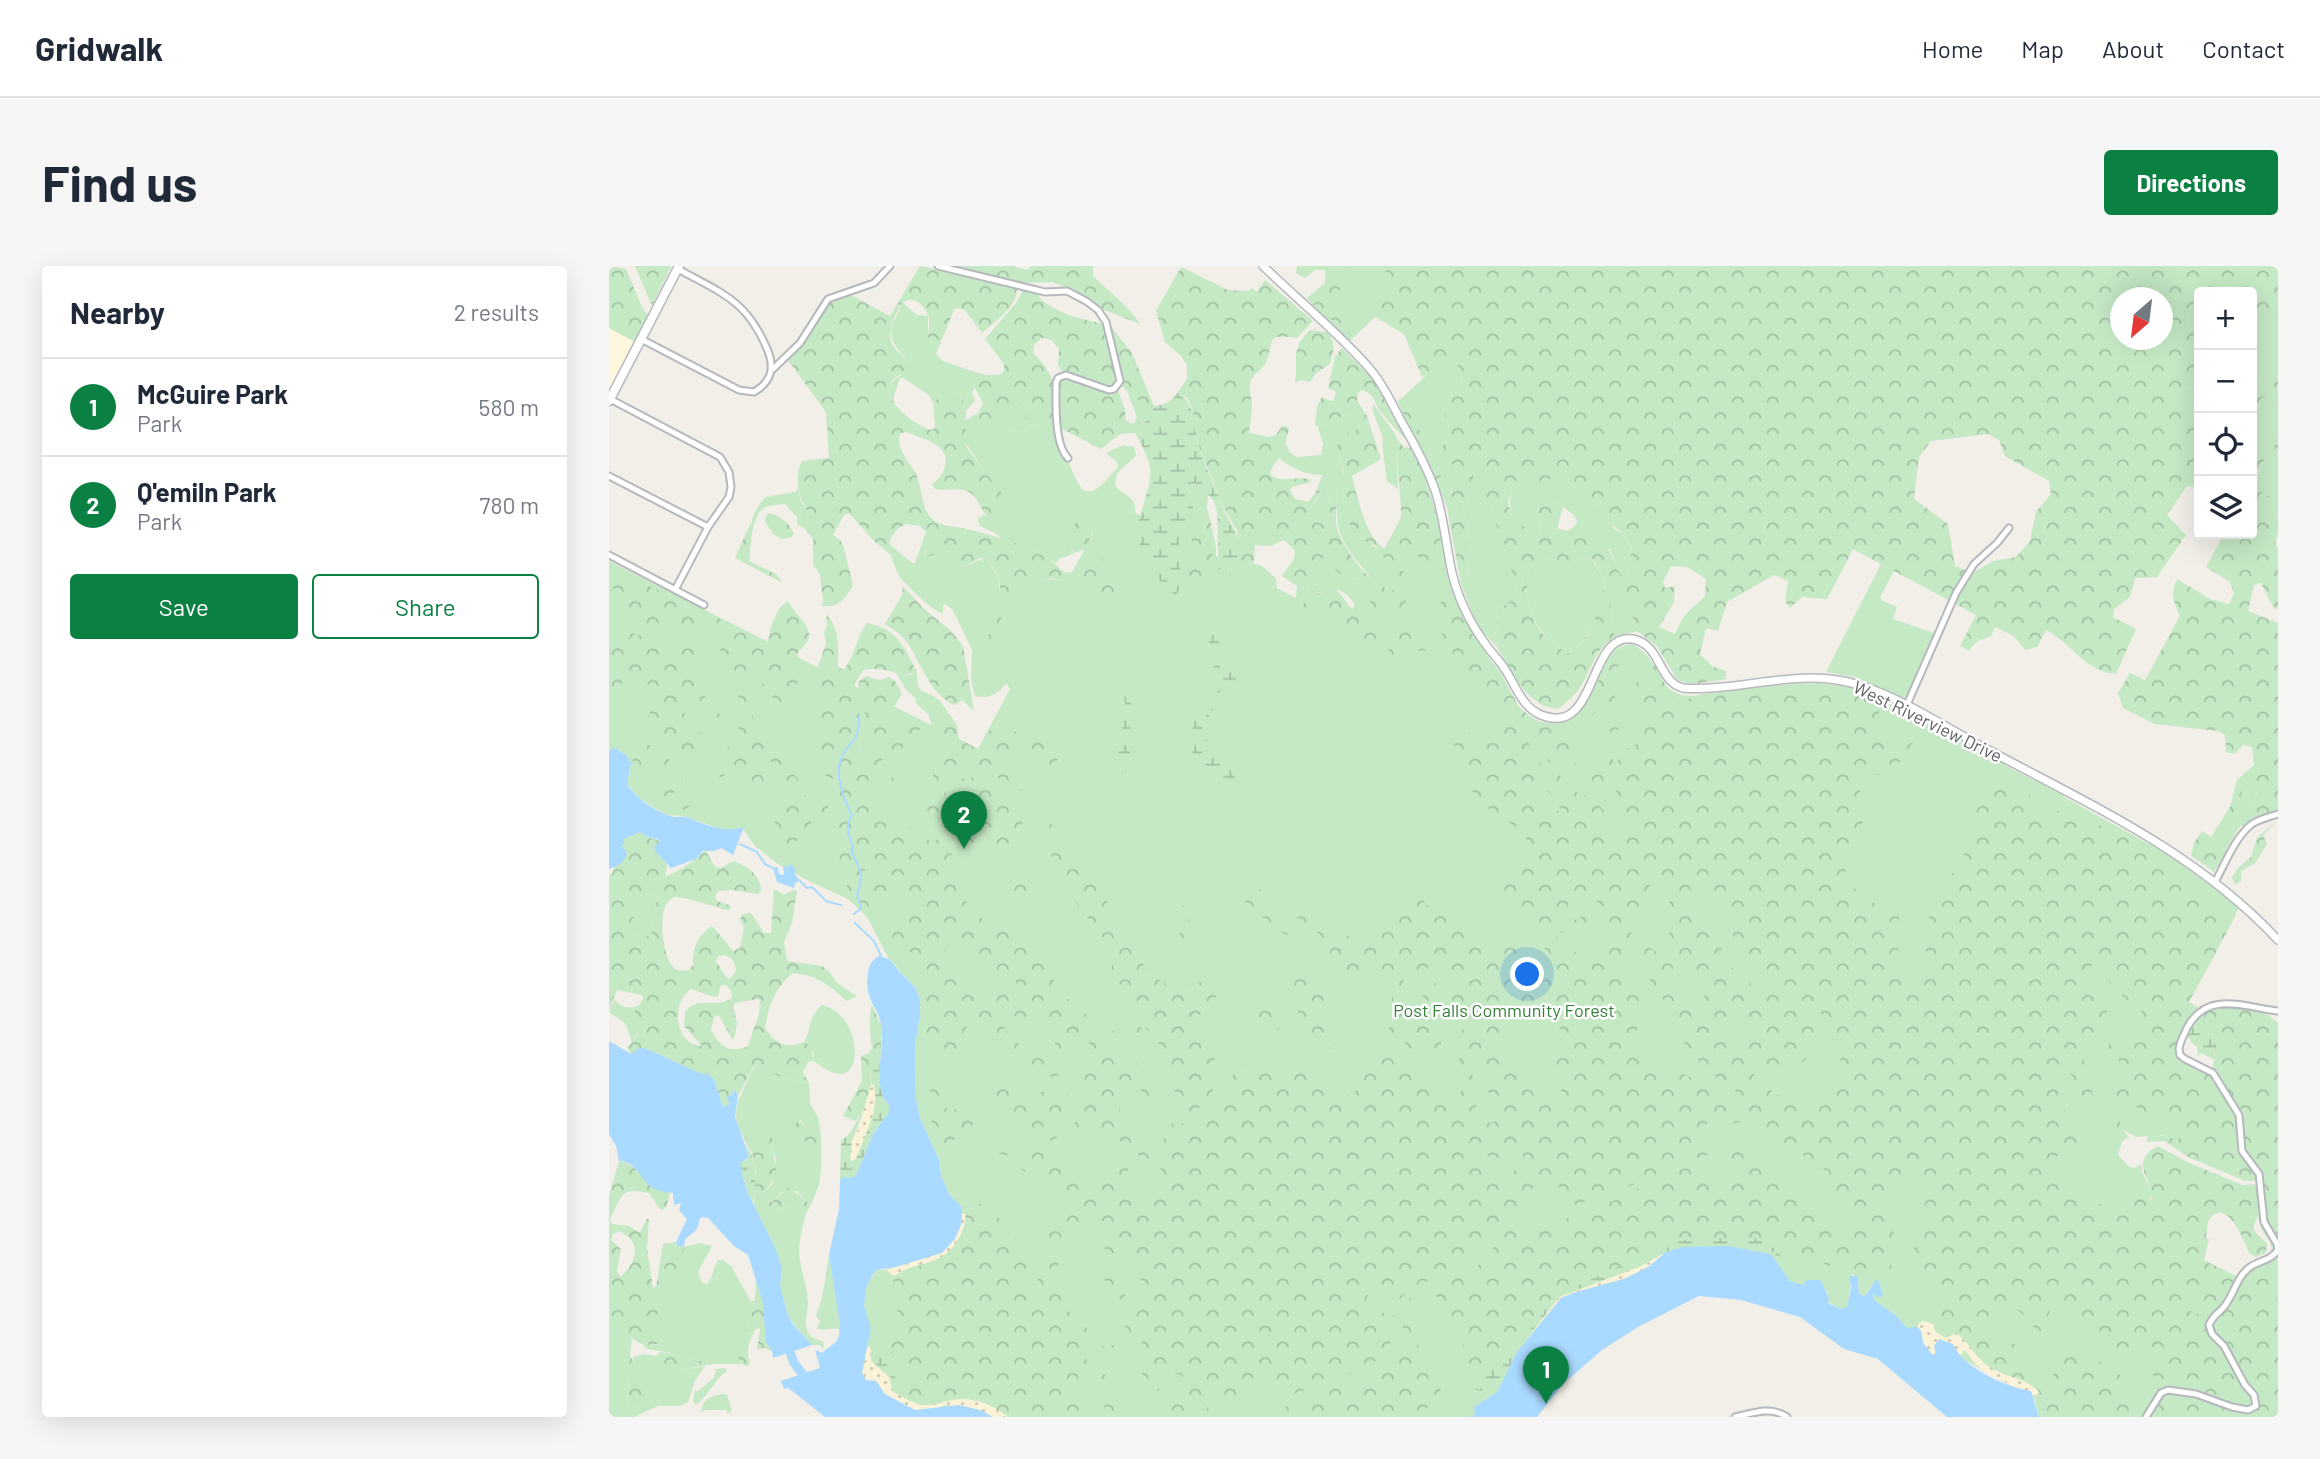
<!DOCTYPE html>
<meta charset="utf-8">
<style>
:root{--surface:#fff;--page:#f6f6f7;--text:#1f2937;--muted:#747a83;--line:#e0e1e3;--accent:#0b8043}
body{margin:0;font-family:Barlow,sans-serif;background:var(--page);color:var(--text)}
.controls{position:absolute;right:21px;top:21px;display:grid;overflow:hidden;border-radius:7px;box-shadow:0 7px 28px #0002}
.controls button{width:63px;height:63px;display:grid;place-items:center;padding:0;border:0;border-bottom:2px solid var(--line);background:var(--surface);color:var(--text);font:35px sans-serif}
.compass{position:absolute;left:1501px;top:21px;width:63px;height:63px;border-radius:50%;background:var(--surface);box-shadow:0 7px 28px #0002;rotate:208deg}
.you{position:absolute;left:919px;top:709px;width:24px;height:24px;margin:-18px;border:5px solid #fff;border-radius:50%;background:#1a73e8;box-shadow:0 0 0 10px #1a73e833}
.badge{display:grid;place-items:center;width:46px;height:46px;border-radius:50%;background:var(--accent);color:#fff;font-size:23px;font-weight:700}
.pin{position:absolute;translate:-50% -58px;filter:drop-shadow(0 2px 4px #0008)}
.pin::after{content:'';position:absolute;top:37px;width:24px;height:21px;background:inherit;clip-path:polygon(0 0,100% 0,50% 100%)}
.list{margin:0;padding:0;list-style:none}
h2{display:flex;justify-content:space-between;align-items:center;height:91px;margin:0;padding:0 28px;font-size:30px}
h2 small{font-size:23px;font-weight:400;color:var(--muted)}
.list li{display:grid;grid-template-columns:46px 1fr auto;gap:21px;align-items:center;box-sizing:border-box;height:98px;padding:0 28px;border-top:2px solid var(--line)}
.list b{display:block;font-size:26px;white-space:nowrap}
.list p{margin:0;font-size:23px;white-space:nowrap;color:var(--muted)}
.list em{font-size:23px;font-style:normal;color:var(--muted)}
.actions{display:flex;gap:14px;padding:21px 28px}
.actions a{flex:1;padding:16px 0;border:2px solid var(--accent);border-radius:7px;text-align:center;font-size:24px;color:var(--accent)}
.actions .main{background:var(--accent);color:#fff}
.icon{flex:none;width:38px;height:38px;fill:none;stroke:currentColor;stroke-width:2;stroke-linecap:round;stroke-linejoin:round}
.map{position:relative;flex:none;width:1669px;height:1151px;overflow:hidden;border-radius:7px}
header{display:flex;align-items:center;gap:42px;box-sizing:border-box;height:98px;padding:0 35px;background:var(--surface);border-bottom:2px solid var(--line)}
header strong{font-size:33px}
nav{display:flex;gap:38px;margin-inline-start:auto;font-size:24px}
.intro{display:flex;align-items:center;justify-content:space-between;box-sizing:border-box;height:168px;padding:0 42px}
h1{margin:0;font-size:49px}
.button{padding:18px 32px;border-radius:7px;background:var(--accent);color:#fff;font-size:24px;font-weight:700}
main{display:flex;gap:42px;padding:0 42px}
aside{flex:1;background:var(--surface);border-radius:7px;box-shadow:0 7px 28px #0002}
.map>svg:first-child{display:block}
.commercial{fill:#fef7e0}
.green{fill:#c5e8c5;fill-rule:evenodd}
.forest{fill:url(#forest-crowns);fill-rule:evenodd}
.wetland{fill:url(#wetland-marsh)}
.sand{fill:url(#sand-dots)}
.water{fill:#aadaff}
.lines{fill:none;stroke-linecap:round;stroke-linejoin:round}
.stream{stroke:#aadaff;stroke-width:2}
.river{stroke:#aadaff;stroke-width:9}
.minor-casing{stroke:#b5b8bc;stroke-width:9}
.tertiary-casing{stroke:#b5b8bc;stroke-width:10}
.secondary-casing{stroke:#b6babf;stroke-width:11}
.minor{stroke:#fff;stroke-width:5}
.tertiary{stroke:#fff;stroke-width:7}
.secondary{stroke:#fff;stroke-width:8}
.labels{text-anchor:middle;dominant-baseline:central;stroke-width:5;stroke-linejoin:round;paint-order:stroke}
.street-label{font-size:18px;fill:#5f6368;stroke:#fff}
.park-label{font-size:18px;fill:#348238;stroke:#fff}
</style>
<header>
<strong>Gridwalk</strong>
<nav><a>Home</a><a>Map</a><a>About</a><a>Contact</a></nav>
</header>
<div class="intro"><h1>Find us</h1><a class="button">Directions</a></div>
<main>
<aside>
<h2>Nearby<small>2 results</small></h2>
<ul class="list">
<li><span class="badge">1</span><div><b>McGuire Park</b><p>Park</p></div><em>580 m</em></li>
<li><span class="badge">2</span><div><b>Q'emiln Park</b><p>Park</p></div><em>780 m</em></li>
</ul>
<div class="actions"><a class="main">Save</a><a>Share</a></div>
</aside>
<div class="map">
<svg width="1669" height="1151" viewBox="0 0 1669 1151">
<defs>
<pattern id="forest-crowns" width="20" height="18" patternUnits="userSpaceOnUse" patternTransform="scale(1.75)"><rect width="20" height="18" fill="#c5e8c5"/><path d="M2 6a3 3 0 1 1 6 0M12 15a3 3 0 1 1 6 0" fill="none" stroke="#a3c0a4"/></pattern>
<pattern id="wetland-marsh" width="20" height="14" patternUnits="userSpaceOnUse" patternTransform="scale(1.75)"><rect width="20" height="14" fill="#c5e8c5"/><path d="M1 5h8M5 5V1M11 12h8M15 12V8" fill="none" stroke="#a3c0a4"/></pattern>
<pattern id="sand-dots" width="8" height="8" patternUnits="userSpaceOnUse" patternTransform="scale(1.75)"><rect width="8" height="8" fill="#fbf3d9"/><path d="M2 2h.1M6 6h.1" fill="none" stroke="#cec8b4" stroke-width="1.8" stroke-linecap="round"/></pattern>
</defs>
<rect width="100%" height="100%" fill="#f1efe8"/>
<path class="commercial" d="M0,62l26,14 -26,49z"/>
<path class="green" d="M741,0h31l6,7v20l-14,6 2,18 -26,25 -26,-26 26,10 -13,-27z
M294,37l14,12 11,1v21l10,12 -2,5 7,7 29,10 3,17 -3,4 3,9 -9,10 -4,-13 -6,-5 -15,3 -8,7 -4,-8 -26,-17h-3l-6,18v10c-14,-29 6,-23 17,-42 -24,-25 -25,-31 -8,-61z
M1666,44l3,1v66l-7,6 -12,-2 -7,-6v-50z
M842,90l7,8 -2,21 -13,26 7,17 -10,25 -9,-1 -29,-54c13,-13 27,-23 37,-38z
M1576,122l14,1v21l-23,-13v-5z
M518,125l17,12 10,3 -7,14 -12,13 -1,-9 3,-7z
M1653,131l10,1 6,7v28l-7,9 -13,-1 -6,-3v-19l3,-2z
M402,133h8l10,11c-2,11 -7,12 -17,15l-2,3 3,3 11,1c10,-7 24,-15 32,1 2,4 0,11 2,16 2,5 7,8 10,12 5,9 11,37 26,29 9,-4 17,-16 24,-23l-1,-5 -11,-9 17,-8 11,2 2,8c-9,12 -24,15 -20,32 9,9 21,10 19,26l46,24 10,-40 -3,-11c10,-4 13,1 20,8l-1,15 3,9 -5,-1 8,37 3,-6v8l22,11c21,-6 23,-3 38,12l1,9 19,10 1,-14 48,40 10,-20c-19,-23 -19,-10 -42,-12l-4,-2c-3,-13 0,-27 14,-33l5,3 11,13 24,9 7,-5c-26,-32 -37,-42 -32,-85l-7,-1 -2,30 -3,4 -16,-7 -1,-6 11,-18 5,-19c-16,1 -34,-6 -46,-17l7,-14 4,9 7,4 24,-2 2,-11 -5,-17 14,-2 10,-9 6,-1 11,8 1,4 -4,4 -15,4 -4,10 9,39 -1,23 14,32 9,2 14,12 39,-72c9,32 19,66 28,97 11,37 35,72 55,104 6,11 12,23 21,31 14,11 34,15 49,4 25,-18 22,-69 57,-73 30,12 23,45 51,51 17,3 37,-3 54,-5 37,-4 81,-12 118,-1 15,4 30,12 44,19h4l103,55 1,3 29,15h4l24,13 1,3 105,58 70,52 -87,164 88,48 -2,-10 12,12 28,18v278h-239l-6,-24 -16,-4 -110,-61 -9,-11 -24,-17v-8l-3,-6 -6,10 -6,-2 -1,-16 -2,-3 -4,-1 -5,33 -6,2 -13,-7c3,-11 -5,-15 -13,-21l-12,4 -13,-4 -17,-23 -269,124 -29,27v6l-6,2h-476l-13,-7h-65l-53,-37c3,-13 6,-26 7,-39 2,-14 -3,-17 -5,-28 -2,-11 5,-28 13,-36h9l76,-63 -13,-13 -8,-19 -2,-15 -19,-42 -4,-19 -1,-53 5,-32 -5,-27 -26,-28 -22,-42 -19,-18 -39,-18 -31,-17 -23,-18 -12,-17 -19,1 -41,-14 -17,-1 -26,-16 -13,-15 4,-21 -5,-8 -13,-8 -4,5v-191l369,188 32,-60 -4,-6c-8,12 -18,16 -31,13l-4,-15 1,-31 -19,-40 -8,-6 -2,2v7c-11,-2 -31,-23 -40,-32 -6,-6 -14,-29 -15,-38l24,20h3l11,-31 1,13 -2,9 5,3 9,-7h4l13,19c12,-1 19,-11 31,-10l12,20v10l7,10c11,-19 41,-22 61,-18l24,-43 3,-12 -23,23 4,4 -16,6 -3,4 -21,-12 -32,-10 -6,-7 -17,-8 -2,-5v-3l6,-3 8,5 -5,-45 -22,-33 1,-22 12,-7 2,10 23,1 4,-20zM1514,864l14,7 25,-2 91,37c8,18 2,38 8,56 4,10 13,13 10,25l-15,7 -20,16 -32,-16 5,-21 -73,-40 12,2 4,-7 -10,-22v-8l-8,4 -6,-2 -10,-11 4,-14 -4,-2z
M764,137c8,15 20,24 26,39l-3,7 2,40 -11,-8c-1,-11 -6,-34 -4,-43l-10,-26z
M1669,182v67c-31,-24 -24,-36 -8,-65z
M845,198l3,9 -10,35 -10,-26 9,-16z
M877,201l3,34 28,88 -10,16 -11,2 3,20 -3,19 -19,-20 -16,-42 7,-2 2,-47 -7,-25 10,-24v-17z
M950,209l16,12 14,20 11,-2 8,6 5,17 10,6 9,15 -4,26h-8l-10,-26 -37,-5 -5,9 -11,-3 -4,-8 4,-14 10,3 8,-5 2,-5 -3,-6 -11,-8 -2,-9 -23,2 2,32 -7,19 -12,4 -6,-7c5,-22 -10,-35 -3,-59 19,-10 29,-4 47,-14z
M189,223l3,13 7,11 -3,16 -8,-5v-7l-12,-13c-25,2 -26,4 -33,28 -3,-14 5,-26 14,-35l29,-5z
M650,264h9l17,9 -14,7 -17,-1 1,-11z
M940,292l19,8 12,-8 12,1 13,23c-6,27 -12,57 -38,72 -8,-7 -19,-14 -25,-22 -13,-17 -19,-46 -12,-65z
M1272,298l13,7 -14,26 3,4 14,6 -4,12 41,14 -29,66 -51,-22 -28,-5z
M1005,328l14,10 9,27 -22,6 -6,-39z
M308,406c0,20 2,17 18,25 6,3 10,12 15,18h-7l-12,7 -3,-8 -12,-11v-4l-10,-9 -10,-17 14,2z
M1642,512l6,13 -5,21 9,3 -9,3 -9,9 -2,-2 -15,24 1,3 -13,20 -9,-7 13,1 -2,-17 18,-28 10,-41z
M42,626l6,6 -6,38 -17,-2 -6,-6 17,-32z
M5,734c9,8 17,10 28,4l-7,12 5,10 -8,17 -6,-19 -17,-12z
M213,739c38,9 42,71 17,69 -9,-1 -18,-8 -25,-13v-8l-10,-11c9,-16 3,-23 18,-37z
M150,796c14,15 30,19 50,21l1,21 8,13 3,19 -8,-4 -13,-12 -4,7 14,22v14l11,8 -2,14 -8,20 -15,-14 -15,1c-6,9 -13,13 -22,4l14,-13 3,-23 -4,-14v-16l-24,3 -10,-6c-5,-18 1,-29 9,-45 4,-8 5,-14 12,-20z
M145,940l22,5 16,-5 14,7c-3,13 -7,26 -7,39 1,17 8,33 9,50 0,9 -4,19 -1,28 3,8 9,9 17,12l-1,8 -3,-5h-8l-20,-23 -5,-9 -7,-28 2,-17z
M92,977l11,3 -14,26 4,11 5,1c6,-6 6,-16 11,-24h5l8,6 20,36 -3,22 -13,30 7,10h-30l-35,-10 -30,-5 -5,-5 16,1 4,-4c-5,-7 -8,-12 -6,-21 3,-22 22,-49 28,-73z
M220,989l11,70v5c-7,-4 -15,1 -23,-1l3,-8 -4,-5 6,-18z
M0,1062l12,1 11,10 -2,17 -6,9 4,14 -1,27 3,3 22,-7 4,-9 -20,-26 -3,-10 12,-3 11,2 12,13 9,2 28,-5 -10,15 -7,21 -8,4h-22l-24,11h-25z
M117,1102l1,3c-13,8 -18,26 -32,34l-2,-5 2,-10 3,1 16,-13 2,-9z
M114,1128l4,1 5,16 -5,3v-4h-22l-3,2c-1,-12 10,-17 21,-18z"/>
<path class="forest" d="M0,0l17,3 16,38 6,8 -13,27 -26,-14z
M26,0h36l-19,40z
M311,0l97,21c1,19 -21,34 -35,46l-17,-23 -8,-2 -3,2 -16,39 -10,-12c0,-6 2,-12 1,-17 -1,-11 -15,-27 -26,-17 -8,7 -16,31 -11,41 4,7 13,14 19,20v4c-6,5 -15,7 -19,13 -14,19 24,44 38,49l5,-2 -2,-25 8,-7 15,-3c18,13 5,37 11,55l45,59v5c-32,26 -26,-17 -48,-22 -9,-2 -19,1 -29,-1l-3,-5c7,-5 11,-10 13,-18 6,-22 -23,-27 -38,-34l-6,1c-7,13 7,28 14,39 7,13 6,35 16,46 9,9 24,8 36,11 24,6 61,16 82,30 6,4 10,9 16,14l13,-2c6,-8 16,-7 21,-15 11,8 14,23 24,27l-9,14h-12l-22,-13 -29,-6 -31,8 -14,13 -15,61c-11,-30 14,-60 8,-81 -2,-7 -8,-14 -12,-20l-8,-1 -20,12 -6,-3 -10,-17 -17,8v-26l-6,-6 -14,-2c-14,6 -18,16 -16,30l-16,-13 -25,-28 -5,2 -11,20 7,5 4,8 9,38c-11,15 -12,21 -32,20l2,-4 -3,-28 -7,-9v-26l-8,-10 3,-16c-9,-15 -15,-36 -6,-52l27,-3 -3,-46 -38,-52 15,-17 26,-42 20,-7 41,22z
M338,0h66l13,4 6,-4h61v10c14,14 38,32 47,48l-43,-17 -28,-18 -16,-7 -34,1z
M688,0h53l-14,33 18,23 -5,5 -26,-11 -16,-18 18,-15v-13h-10l-10,8 -9,-5z
M772,0h897v45l-26,14v-33h-53v97l-14,-1 -9,4v5l23,13v78l-12,-2 -20,29 19,20 -29,42 -22,1 -5,19 -16,12 -1,8 23,12 -20,45c-30,-2 -45,-31 -70,-44l-9,17 -12,3 -11,-14 -19,-9 -4,9 -15,6 -7,9 -9,-5 16,-31 -123,-66 -26,50 -25,-2 -12,11 -5,-7 3,-20 -14,-6 -47,27 -9,29 -12,-3 -6,26 12,12 14,5v8l-25,4h-16l-9,-5 -19,-32 -20,-15 -9,-27 -14,-10 -5,4 6,39c-22,13 -22,32 -36,52 -6,8 -13,14 -21,20 -33,-2 -45,-39 -62,-63l3,-19 -3,-20 11,-2 10,-16 -28,-88 -12,-1 10,-20 -1,-13 -13,2v17l-10,24 7,25 -2,47 -7,2 -14,-76 10,-35 -3,-9 -7,2 -10,16 -40,-81 5,-3 29,54 9,1 10,-25 -7,-17 13,-26 2,-21 -7,-8 -12,4 -9,14 -8,3 -18,-43 -29,-17 -2,-18 14,-6v-20zM1512,32h42v42h-42zM1379,168l11,6 6,16 44,25 2,13 -15,18 -6,29 -14,16 -23,4 -20,12 -18,-7 -7,-42 -34,-25 5,-42 12,-16zM950,209l16,12 6,17 8,3 11,-2 8,6 1,11 14,12 9,14 -4,27h-8c-8,-22 -17,-40 -39,-50l-9,7 1,12 -5,9 -11,-3 -4,-8 10,-35 -2,-9 -15,-5 -8,7 2,32 -7,19 -12,4 -6,-7 2,-7 8,-3v-11l-11,-3 -6,-22 4,-13c19,-10 29,-4 47,-14zM940,292l19,8 12,-8 13,1 12,23c-6,27 -12,58 -38,72 -8,-7 -19,-14 -26,-22 -12,-17 -18,-46 -11,-65zM1062,300l16,1 19,12 -1,17c-16,16 -21,16 -30,38l-16,-7 15,-25 1,-16 -10,2 -2,-7z
M572,1l47,23 21,1 3,-3 5,4 8,-12 48,41 -16,17c-33,-5 -22,2 -31,24 -3,7 -10,10 -14,16 -5,9 0,19 0,28 0,9 -2,18 -3,27l20,4 7,-2 6,-9 7,1c-2,11 -4,21 -10,31 -4,6 -7,8 -9,16 11,10 26,2 39,5l2,3 -19,5 -2,3 5,9 13,3 7,-8 7,-18 4,-2c-1,17 -17,30 -16,44l15,7 4,-4 2,-30 6,-5c2,15 -4,30 1,45 6,19 39,65 61,59l1,-4 -16,-29 -9,-12 -22,-9 -8,-29 -1,-35 -7,-27 4,-10 15,-4 4,-4 -1,-4 -11,-8 -6,1 -10,9 -14,2 -3,-3 2,-18 5,-9 8,4 4,-1 2,-8 -8,-4 7,-31 7,-9 30,30 34,61c-4,-3 -24,-25 -27,-29 -5,-10 -5,-17 -18,-20l-3,3 -1,8 10,15 14,43 -29,17c7,25 14,71 43,78 13,-14 2,-83 1,-105l3,-7 5,5 7,1c21,38 28,76 36,118l-11,4 -7,-2 -7,-9 -9,-6 -9,10 -2,6 7,14 -4,26 5,22 5,10 11,10 -13,-1 -28,12c4,-29 26,-25 7,-57l-9,2c-8,11 -6,17 -2,29 -4,7 -10,8 -17,9l-33,-25 -19,-5 -7,-6 -5,-21 -18,-12 12,-17 1,-8c-10,-11 -20,-21 -36,-21l-4,4 -1,29 -18,5 4,-8 -3,-29 -15,-27 -24,-60 -6,-35 -5,-11 -10,-5 10,-14v-14l-7,-10 -15,-13 -9,-31zM713,292c8,3 10,10 17,15 7,5 19,4 25,11 8,7 11,33 -6,28 -11,-3 -14,-18 -24,-23l-15,4 -10,-3c-3,-13 0,-27 13,-32z
M415,22l15,4v6c19,16 41,21 65,26l14,57 -4,6h-5l-47,-15 -4,-7 1,-16 -8,-9 -9,-2 -8,7 -1,8c28,26 22,45 24,80 -13,-13 -19,-11 -33,-1l-11,-1 -3,-4 1,-2c10,-3 16,-4 18,-16l-10,-10h-8l-3,5 -5,20c-8,4 -16,5 -23,-1l-2,-10 5,-10 -8,-15 -3,-17 14,4h14l4,-4v-7l-19,-25 32,-37z
M499,57l24,30 22,53 -10,-2 -23,-18z
M701,64l17,2c10,11 6,19 3,32l-14,9 -6,9 -10,-2 -5,3c4,-24 -6,-32 15,-53z
M1643,109l7,6 11,2 8,-6v28l-6,-7 -10,-1 -7,20 -3,2z
M457,110l43,15h9l7,18 1,12 8,3 1,9 -15,1 -19,15 -41,-21 -3,-45 2,-4z
M1669,167v15l-8,2 -14,25 1,15 16,9v12l5,4v19l-3,9 3,5v61l-5,-2 -12,-24 -7,2 -6,26 30,12v187l-17,5 -9,-3 5,-20 -6,-13 -6,1 -11,41 -18,28 5,9 -3,8 -13,-1 -14,-9 3,-13 8,-12 9,6 19,-30 7,-27 17,-15 -2,-18 -9,-2 -8,9 -9,-2 -1,-17 -7,-4 -63,-7 -32,-16 -5,-15 12,-20 15,7 35,-64c-6,-13 -10,-22 -3,-37l33,20 19,5 5,-11 -4,-11 -24,-15 18,-33h28v-96l6,3 13,1z
M159,247c12,2 20,9 26,20l-2,4 -10,2 -9,-5 -9,-14z
M475,249l8,1 2,10 -7,22 -12,5c-10,-13 -4,-29 9,-38z
M596,251l5,1 6,30 -17,34 -13,-9c10,-16 -1,-50 19,-56z
M142,256l1,10 -3,29 27,13 7,9 -48,-25z
M13,305l69,37 4,3 2,14c-14,13 -57,6 -72,-4l-6,-28 -10,-8v-9l7,-1z
M294,320l20,22 28,23 12,15 11,65 -12,-11 -8,5c-24,-11 -33,-42 -47,-63 -6,-8 -14,-13 -22,-18l17,-29z
M842,321l16,37 14,25 18,21 21,39 17,12 14,4 18,-3 3,35 6,12 12,4 13,-24 8,-3 3,18 -12,27 -4,4 -6,1 -14,-17 -30,-18c-8,-13 -4,-41 -28,-35l18,36 16,6 15,19 7,5 18,7 10,12 4,9 -1,22h3l13,-13 -3,-11 -8,-11 5,-19 1,-31 -13,-43 -6,-6 -15,16h-9l-3,-4c23,-18 25,-45 42,-67 9,15 1,29 1,45 -1,12 3,41 11,50l5,1c14,-10 17,-28 12,-44 -2,-7 -8,-14 -7,-21 2,-9 12,-14 19,-19l17,32 9,5 20,-8 122,-9 32,5 30,13 -12,20 8,9 16,10 17,-24 10,8 -30,45 -7,4h-25l-4,5c3,16 8,33 3,49 -3,10 -13,19 -15,29 -6,32 29,46 52,56 7,23 -13,62 22,70l8,-6c1,-15 -4,-30 -3,-44 4,-33 30,-59 43,-88 7,-16 2,-34 12,-47 7,-8 18,-14 26,-21l22,11 3,9 -2,11 3,6 13,1 21,-8 86,43 45,45 20,13 19,6 -47,87 9,5 -21,38v7l5,8 29,14 5,7 21,40 4,34 17,23 -5,3h-8l-55,-23 -26,-17 -18,1 3,-8 4,-1 24,7 8,-7 -9,-8 -20,-5 -21,-14c-17,12 -20,16 -6,31l-7,4 -8,-2c-14,-29 14,-57 3,-84l-10,1 -3,-4c11,-20 22,-13 38,-20 12,-20 -13,-29 -24,-40 -9,-8 -13,-20 -23,-27l-5,1 -1,3c7,19 30,42 10,61 -6,6 -13,9 -15,17 -2,10 2,18 0,27 7,12 13,26 7,40l-20,-40 -7,-3 -3,2c-16,43 30,52 45,79 -11,3 -25,-5 -38,-5l-19,16 -1,5 15,19 15,12 10,4 33,4 16,-9 11,3 3,-2c3,-19 -24,-37 7,-53l29,16 56,23 16,-1c0,7 2,17 1,24 -4,22 -15,16 7,35l-1,10 -10,4 -7,-4c-5,-13 -23,-59 -41,-32l-5,39 34,18 -17,28c-9,1 -11,-3 -19,-4 -9,-1 -17,-1 -26,-3l-3,3 2,3 35,13 -2,7c17,23 36,50 31,81l-43,-15 -28,-3 -13,-11 -4,-11 2,-5 12,-8 -2,-7 -5,-1 -19,8 -21,-3 -37,-22 -21,-20 -8,1 -10,22c-12,-4 -12,-13 -21,-19 -12,-9 -33,11 -33,22 8,4 19,4 27,10 15,12 -3,23 29,39l8,-4c13,-30 32,-30 58,-12 5,4 13,8 17,14 7,11 9,25 16,36h-94c-3,-8 -6,-25 -13,-30 -9,-6 -22,-7 -32,-12 -18,-8 -28,-21 -39,-37h-18l-11,-7c3,-10 10,-20 6,-31 -5,-17 -29,-40 -28,-58 1,-20 25,-47 8,-67 -4,3 -5,6 -9,8 -5,2 -12,-1 -17,1 -16,6 -7,36 -1,46l-7,24 6,17 1,12h-6l-13,-11 -8,-3h-29l-65,-26 -19,-4 -36,-1 -40,3 -16,5 -79,37 -25,5 -17,27 -27,36 -18,12 -9,11 -8,17 -7,-4 2,-7c-14,-36 -10,-54 -38,-84h-9l-11,7c-9,32 11,70 31,95 -13,3 -20,6 -25,19h-145c9,-22 86,-33 110,-48 28,-17 5,-57 28,-76 14,-11 35,-10 50,-18 22,-11 27,-32 45,-45 11,-8 28,4 41,-2 6,-3 12,-8 19,-11 18,-7 36,-12 54,-21 20,-10 41,-24 63,-28 15,-3 19,11 31,17l17,-1c7,-11 3,-26 -10,-31l-9,4 -11,-2 -104,43 -29,7c-9,-15 -14,-24 -33,-25l-9,12v8l8,9 -20,6 -44,46 -10,6 -52,20 -14,14 -16,-9h-13l-3,10 8,9 21,5c-2,11 -2,23 -7,33 -12,21 -79,39 -103,48l-18,-14 -15,-5c-11,11 -11,25 -10,39h-7l-22,-26 -5,15 1,11h-68l47,-29 1,-6c-7,-7 -12,-11 -22,-7l-2,8 -7,8 -10,-8 -10,-16 6,-19 -3,-7 -5,-3c-9,6 -12,26 -25,21 -6,-2 -8,-7 -10,-13l13,-1 8,-6 6,-26 -1,-7 -20,-20 -8,-24 1,-1c14,2 30,12 32,25l-8,7 1,4 10,9h11l2,-4 -6,-8 -2,-20 -15,-14 -19,-10 -4,-5 14,-14c-17,-27 -48,5 -55,25 -6,15 -2,39 6,53 5,7 14,12 20,19l-4,25 4,8 20,15 16,38 4,3h-24c4,-29 6,-31 -22,-44 -9,15 1,29 7,44h-80c-11,-10 -29,-18 -45,-18 -16,0 -40,14 -54,1 -8,-9 0,-22 -7,-31 -9,-11 -14,-32 -10,-47l8,11 3,-1 -10,-36 1,-20c19,-13 48,-10 61,-30 5,-8 7,-18 11,-27l-1,-5 11,-10h8c13,12 37,35 42,52 3,11 -7,23 7,29 15,-13 11,-40 16,-58 3,-10 15,-18 12,-29 -2,-15 -21,-21 -33,-25 -13,-5 -15,-21 -31,-19 10,-9 15,-10 27,-4l12,-7 19,13 8,-3c1,10 4,16 12,21l2,12 4,2 34,-25 7,-2 6,3v21c10,9 27,16 39,8l1,-8 -6,-7c0,-9 -6,-17 -5,-26l7,-3 1,-3 -4,-25 3,-3 9,5 5,18 6,5c7,-9 11,-22 18,-29 7,-7 18,-9 24,-16 12,-13 7,-29 2,-43l33,13 18,3 27,-1 28,21 11,3c30,-15 11,-18 17,-39 19,-8 27,2 44,2l1,-4 -2,-13 -5,-5 -13,-1c5,-23 8,-42 1,-65 -17,-10 -29,5 -47,3 -15,-12 -7,-24 -17,-36 -11,-14 -26,-8 -30,-32l4,-1c14,15 34,30 56,31l9,8 11,-1c10,-14 1,-24 24,-24l11,-13 -4,-15 16,6 7,8c17,2 12,-7 30,6l-2,10 7,6 2,12 5,5h10l12,6c14,-8 28,-15 42,-3 5,4 7,9 11,11 4,-15 -8,-22 -17,-32 -8,-8 -8,-21 -19,-28 -6,-4 -15,-5 -21,-8l1,-6c6,-5 15,-5 22,-10 14,-10 18,-27 14,-42l-45,-30 -22,-33 1,-11 -10,-27 8,-12c4,4 8,10 13,13 16,10 33,-4 38,-19l-4,-6 -21,-12 -18,-29 -6,2 -3,8 -9,9 -4,-12 12,-14c-10,-38 -37,-28 -4,-73zM928,517h3l16,17 5,10 -3,1c-13,-4 -25,-13 -21,-28zM1075,603c11,6 12,15 19,25 9,12 22,20 28,34 5,8 0,18 7,25 8,10 22,12 31,21v12l-3,2c-12,0 -16,-3 -21,-14l-10,-4 -7,-6 -14,-33 -17,-21zM1050,611l5,3c8,23 11,51 -2,73h-5l-15,-12 -2,4v10l10,25 29,43 6,22 20,24 38,27 2,5 -3,4c-20,-2 -33,-17 -50,-27 -15,-9 -37,-8 -48,-23 -15,-19 -3,-36 -2,-56 1,-14 -15,-19 -16,-32 -1,-30 15,-60 26,-87zM981,630l20,16 -5,44c-17,3 -43,-5 -49,-22 3,-2 32,-5 36,-5 4,0 8,2 12,2l3,-4 -2,-3 -11,-3 -6,-12 -10,11 -10,-3v-14zM1070,694h8c11,7 13,16 16,28 14,51 -54,-3 -24,-28zM823,695h4l9,9 8,32 10,10 2,9 -8,25 6,38 -2,9 -12,7c-20,-9 -62,-56 -12,-52l4,-4 1,-8c-11,-32 -50,-23 -35,-73h3c13,15 2,34 26,42 14,-13 -4,-23 -10,-34zM930,737l4,2 2,6 -6,25c10,-9 9,-26 25,-29l2,3c0,13 -11,23 -13,37l9,50 -5,12h-4l-27,-22 -9,-23 -15,-16 1,-4 23,-21 7,-17zM1201,740c9,2 13,10 18,18 6,9 13,17 13,29 1,18 -21,59 -43,53 -18,-5 -35,-24 -48,-35l-1,-5 3,-4c10,0 16,5 26,7 18,3 33,-10 36,-27 2,-10 -4,-22 -7,-32zM1132,750l8,5 1,5 -10,14 -9,4 -8,-8 4,-14 6,-5zM863,788l9,13 4,21 15,18 -1,11 -5,5 -7,1 -10,-9 -7,-59zM1143,852c11,2 16,14 24,22 12,12 30,14 43,25 18,14 6,30 33,43 8,30 -26,8 -34,6 -4,-2 -8,-1 -12,-2l-8,-12 2,-7 -3,-9 -23,-4 -21,-25 -10,-5 -30,-7 -11,-6 2,-12c10,-5 14,-5 25,0zM875,889l12,3 28,-2c-9,16 -19,30 -39,23l-7,-21z
M179,335c5,13 26,25 20,39 -2,5 -8,9 -11,14l6,15 -6,13 1,18 -4,11c-13,-7 -39,-33 -48,-9l10,22 12,14 7,15 16,13 2,8 6,6 4,14 12,11 12,-6 2,4 -3,13 -8,-2 -5,2 -4,13 -6,2c-14,24 -14,15 -3,38l-16,-9 -3,-7h-3v-7l5,-8c-10,-14 -11,-32 -22,-44 -9,-10 -23,-12 -33,-21l-5,3 -1,10 -3,-6 4,-16v-8l16,-26v-8l-3,-8 3,-20 10,-7 13,-1 3,-6c-10,-14 -28,-3 -41,-14l-10,-45 -8,-9 62,30c2,-14 7,-33 20,-41zM155,483l22,38 -4,33 -5,-3 -17,-48 -1,-17z
M217,348c14,15 12,32 12,52l3,3 4,-1c11,-14 11,-31 22,-45 30,6 37,23 50,49 -17,7 -32,-7 -53,-2 -20,22 -4,32 -3,56 0,7 -4,15 -4,23l11,16 5,16 -2,8 5,21 13,12 16,2 29,20 5,-8c-2,-8 -8,-13 -11,-20 -2,-5 3,-39 6,-43 3,-8 9,-12 9,-20 -1,-12 -11,-19 -12,-31l12,-7h7l7,11 2,13 19,10 10,-18c26,-3 51,5 73,20l-3,8 -10,14c-15,-2 -20,-10 -25,-23h-8l-3,13 14,19v6l-3,3c-14,0 -22,-13 -34,-19 -6,-4 -14,-4 -21,-5 -22,-2 -22,21 -23,37l5,3 2,-2c1,-9 0,-19 8,-25 14,-11 47,14 56,25 8,9 9,33 3,42l-18,2 -51,-12c2,26 6,54 25,76 9,9 22,13 32,20 14,9 51,43 52,60l14,10 4,19 8,12 -6,16 -13,8 -3,16 -8,3h-15l-29,-23 -4,-9 -14,-12 -24,-8 -4,4 15,21 -10,-2c-21,8 -13,9 -32,-4 -4,-3 -7,-3 -9,-6 -15,-18 12,-76 -20,-87l-5,6 -9,-3c-8,-23 4,-26 13,-45l-3,-18 -7,-5 -20,10 -4,-4 1,-34 -3,-3 -4,3 -4,16 9,41 -9,-10 -14,-8 -3,-8 1,-10 -9,-17 2,-11 -5,-42 4,-11v-16l-15,-7 -10,1 2,-13 -4,-7 7,-25 -1,-24 7,-12 -8,-10 -2,-12 10,-30 -2,-10 3,-8zM347,679l8,4 15,13 37,19 1,7c-23,8 -67,-9 -74,-34l6,-8zM399,749c19,1 49,12 48,35 -22,17 -44,-12 -57,-29l2,-5z
M11,366h8l23,7 41,3 6,36 14,35 10,1 -5,17 -3,-2 -15,-30 -6,-1 -7,8 -2,12c6,11 16,12 24,22 -5,32 -48,0 -66,-8l18,-43 -34,-15 -17,41v-62z
M257,410l13,4 10,-3 6,4 7,13 -8,13 -17,6 -1,3 6,11 15,9 13,-14 7,-3 5,11h-5c-8,5 -11,19 -21,22 -4,2 -8,2 -12,4l-2,4c4,23 27,15 17,44 -10,-10 -26,-34 -28,-47 -2,-11 1,-23 -2,-33 -4,-15 -13,-28 -10,-43z
M38,479c16,1 32,27 39,41l5,2 4,-7 3,3c0,12 -4,21 -14,26l-5,-3 5,-5 -2,-13 -19,8 -3,-2 -1,-7 4,-10 -2,-8 -16,1 -14,-8 8,-16z
M434,551c11,6 15,20 23,29 12,15 26,23 35,40 4,8 6,17 10,26 10,21 39,73 65,75 8,1 18,-3 26,-5l14,14c-4,11 -8,17 -20,20l-1,4 12,18 14,40c-4,8 -33,45 -39,48l-1,-22 -12,-24 -6,-31 -18,-22 -13,-32 -8,-9 -13,-5 2,-31 -34,-43 -27,-48 -4,-17 1,-9z
M1669,553l-15,16 4,9 -12,19 -14,8v10l-6,4 -3,-8 6,-9 13,-11 6,-19z
M31,566l7,5 13,4 -5,10 8,7 4,8 -2,11c11,-5 23,-11 31,-19 4,-2 6,-6 10,-7l9,16 5,1 14,-7c14,6 27,14 27,30l-3,3 -27,-4 -13,1 -3,6 2,4 12,4 2,4 -3,1c-8,-2 -47,-14 -53,-13 -20,5 -13,58 -2,70 4,5 10,3 16,3l4,-5c-1,-17 4,-27 17,-38h3l20,24 7,-3 4,-21 -4,-8 3,-5 8,-1 13,20h7l3,-44 10,6 9,-5 4,1 -5,32 -8,19 3,19 35,5 8,7 8,11 19,12 -10,5c-17,-15 -31,-27 -55,-28 -19,20 -22,28 -27,55 10,15 21,22 39,14l7,4 3,15 -6,1 -5,10 6,11c-20,-2 -36,-6 -50,-21l-5,4 -16,30 -3,-7 -3,5 -3,1 -1,12h-3l-3,-3 -8,-25 -5,-4 -12,-3 -52,-24h-6l-8,6 -4,-7c17,-14 9,-20 8,-36l8,-12 -1,-4 -25,-5 -8,19v-135h3l12,-35zM42,626l6,6 -6,38 -17,-2 -6,-6 17,-32zM114,689c10,2 11,6 13,16l-6,8 -4,-2 -10,-16 2,-5zM112,719h5l6,7v6c-15,11 -36,-3 -47,14l-1,14 18,20c-27,-1 -32,-43 -11,-57l23,8 4,-1zM148,733l3,1 -1,14 -11,32c-20,8 -28,0 -37,-16l3,-12 3,-3 3,2 12,22h2l3,-16 -4,-17 2,-3z
M398,610l24,8c4,11 4,23 -6,30l-9,-10 -2,-12 -4,-2 -13,2 -6,-4 -2,-11z
M651,610c-2,37 12,38 39,57l-12,2 -11,-5 -31,-29 2,-13z
M577,639l6,3 -7,44 2,8 -9,1 -4,-5 6,-10 1,-40z
M693,711c39,17 20,30 24,59 2,15 15,21 16,35l-8,-4c-4,-22 -26,-14 -35,-29 -6,-10 1,-22 -2,-33 -1,-6 -8,-13 -11,-18l6,-9z
M263,739l10,22 -1,17 -11,24 1,17 -7,25 -9,11 -12,-5 19,-35 -1,-25 8,-3 3,-5c-2,-8 -3,-37 0,-43z
M1611,741l45,5 13,11v215c-23,-26 -7,-33 -16,-58 -7,-19 -19,-24 -19,-47l9,-5c-5,-17 -31,-37 -38,-55 -2,-5 0,-11 1,-17 0,-16 -4,-29 -17,-39l5,-7z
M648,742c9,-1 18,8 24,16l-2,5 -5,4 -16,-10 -5,-7z
M477,748l3,2 6,13 4,-1 6,19 -1,10c13,0 39,4 47,15 2,3 3,8 4,12l-6,13h-4l-6,-11 -9,-6c-18,11 -13,35 1,48 4,4 11,4 14,8 6,6 5,19 9,27l-3,2 -45,-35 -14,-6c-11,6 -12,17 -25,24 12,-36 21,-75 23,-113 0,-8 -6,-12 -7,-20z
M527,749l5,12 -1,10 -20,3 -8,-6 3,-9z
M320,812l9,11 6,19 32,3 15,6 -1,11c-21,-9 -33,0 -40,21h-5l-9,-22 -14,-17 10,-4 3,-4 -2,-8 -8,-10 1,-4z
M392,817l32,21 9,3 5,-7 -10,-7 21,-5 8,2 2,6 -4,14 2,17 -11,12 -6,2 -20,-8 -8,-12 -30,-28 1,-9z
M187,853l25,17v35l-11,-8v-14l-14,-22z
M129,861l11,6 23,-4v17l5,30 -17,20 4,4 7,2 18,-15 22,18 -5,8 -14,-7 -17,5 -21,-5 2,-33 -4,-20z
M10,895c20,1 23,27 51,32l-4,14 -4,3 -3,-2 -10,-15c-30,-7 -27,4 -39,26l2,5 17,2 11,7 7,-15 2,2 -2,29 6,39 3,-1 7,-43 13,-2 2,4 6,1c-5,23 -26,54 -28,75 -1,9 3,14 6,21 -29,8 -29,-13 -53,-15v-132zM10,965c24,10 18,33 1,46l-3,-6 4,-22 -10,-9 2,-6z
M1652,998c11,11 7,26 8,40h4l5,-9v122h-130l15,-24 32,2 54,17 9,-4 -2,-12 -11,-13 -22,-42 -10,-8 -2,-9 35,-51z
M147,1014l9,29 1,33 6,9 -8,-3 -7,2 3,-21 -3,-1c-7,10 -12,23 -7,34l-2,4 -6,-2 -7,-10 13,-30 3,-22 4,-2z
M51,1086l17,2 35,10 -35,7 -9,-2 -12,-13z
M21,1090l26,37 -4,9 -22,7 -3,-3 1,-27 -4,-14z"/>
<path class="wetland" d="M568,127c17,9 16,24 19,41 5,24 17,48 26,71 7,18 21,34 18,55 -2,10 -14,18 -21,24l-2,-72 -3,-11 -15,-16 -6,-1 -5,2 5,22 -13,32 -2,11 4,35 -6,9c-18,-11 -41,-46 -38,-68 2,-19 14,-40 12,-59 -2,-12 -9,-24 -15,-35l12,-13 7,-14c11,-1 17,-4 23,-13z
M598,362l11,10 6,22 12,18c-1,8 -5,13 -11,19 -6,7 -14,14 -18,22 -11,20 14,41 27,52l1,8c-37,19 -51,-33 -40,-59 5,-14 20,-22 26,-35l-7,-16 1,-16 -13,-24z
M515,429h8l-2,17v64c-22,-22 -10,-33 -5,-58 2,-7 0,-15 -1,-23z
M1589,751c15,11 17,26 17,43l-14,-7 -3,3 -1,-9 -6,-5 -3,-6z
M272,778c0,20 -6,45 8,61v7l-16,22 -17,41 -5,3 -7,-1 -4,3 1,-40c11,-4 15,-20 23,-30l-12,31 1,21 21,-52 -4,-42z
M137,877c11,20 11,39 7,60l-6,-12 -7,-27 9,-8z
M1109,972l36,1 33,9 -9,9 -5,-5 -49,-8 -24,4 -17,-1 -17,5 -27,15 -76,28 -41,49 -25,48 -13,8 -5,-9 8,-17 9,-11 18,-12 27,-35 17,-28 25,-5 79,-37 16,-5z
M261,1081l22,5 -2,20 14,14 3,11 -14,-5 -4,-15 -18,-16z"/>
<path class="sand" d="M262,819h3c6,24 -10,52 -18,74l-6,2 2,-20 6,-12z
M353,947l3,1c1,9 -2,15 -5,22 -16,32 -41,23 -66,40l-8,-6 34,-12 41,-33z
M1057,986l-17,15 -25,12 -48,13 -15,6 -44,54 42,-55 80,-30z
M1314,1055l10,3 3,8 10,6 10,-5c13,9 19,24 32,33 15,11 39,12 51,26l-5,6 -1,-5c-6,-3 -11,-2 -17,-4 -5,-2 -10,-7 -15,-9 -16,-7 -26,-14 -35,-29h-3l-3,6 -7,-13 -19,12c-12,-10 -9,-21 -17,-29l2,-4z
M258,1079l4,4v12l18,16 4,15c9,4 20,12 30,13 13,1 26,-6 39,-6 16,0 35,8 46,18h-15l-13,-7 -34,-5 -12,4 -19,1 -30,-16 -9,-13 -12,-4 -2,-4z"/>
<path class="water" d="M4,481l13,8 5,8 -4,21c9,14 27,27 43,32 6,2 11,0 16,1 19,7 38,17 58,10l-11,28 -12,-7 -6,3h-12l-7,8 -25,9 -16,-17 -1,-3 6,-8 -13,-3 -7,-5 -16,7 -2,7 5,7c-2,9 -10,14 -18,16v-117z
M181,598l4,3 2,3 -2,2 5,9 -4,2 -1,5 -17,-6 -4,-14 5,-1 1,7 5,1 -1,-9h3l1,3z
M270,690l10,3 10,12 16,16 5,13v14l-5,32 1,53 4,19 19,42 2,15 8,19 13,13v10l-1,8 -6,14 -13,14 -46,14 -19,3 -4,4 -7,14 -2,18 7,22 -9,45 4,7 10,1 9,13 30,16 44,-5 21,5 13,7h-168l-34,-27 -4,-2 -3,1 -3,-8 39,-13 -5,-18 7,3c12,-11 17,-7 18,-28l-11,-70 10,-46 1,-29 4,-3 7,1 5,-3 17,-41 16,-22v-7c-19,-22 -3,-54 -8,-80 -4,-22 -17,-24 -13,-52 1,-8 3,-12 11,-17z
M0,775l22,13 8,-6h6l52,24 12,3 5,4 8,25 3,3 4,-3 -2,-7 5,-3 3,-5 3,7 -3,21 14,39 -9,8 7,27 29,59 6,18 -2,17 7,28 5,10 20,22 -39,13 -1,-7 -6,-9 -3,-39 -15,-48 -14,-9 -26,-28 -6,-1 -3,3c0,12 -7,12 -14,20l-1,7 -6,-1 -2,-4 11,-23 -8,-9 2,-7 -7,2 -1,-12c-8,-1 -16,-2 -23,-7 -11,-10 -15,-25 -31,-25l-3,-15 -7,-12z
M1119,980l43,8 19,27 13,4 4,-5h14l8,18 -1,5 13,6 6,-2 4,-20 -2,-10 7,-2 2,3 1,16 6,2 11,-16h2l5,14 -2,3h-4l-4,-4 1,7 24,17 9,11 10,-1 4,4 2,12 9,11 4,1 -2,-9 5,-7 14,5c10,24 53,43 78,47l8,26h-92l-69,-58 -34,-10 -44,-32 -59,-17 -42,-4 -61,31 -36,23 -39,34 -26,33h-68l6,-2 -1,-8 23,-15 20,-40 44,-54 15,-6 48,-13 24,-12 18,-15 17,-5z"/>
<g class="lines">
<path class="stream" d="M131,578l17,8 8,12 8,4
M190,614l8,8 5,-1 14,14 15,4
M245,648l7,-6 -4,-13c7,-22 4,-23 -6,-44l2,-4c-5,-12 -8,-20 -1,-32 -8,-15 -16,-35 -12,-53 5,-21 20,-15 19,-46
M246,657l19,18 7,15"/>
<path class="river" d="M177,1075l8,22 14,18"/>
<defs>
<path id="minor" d="M329,0l107,26 22,-1 19,10 12,9 8,12 14,59 -6,8 -5,1 -43,-15 -8,3 -2,5c0,20 -2,61 12,75
M32,73l98,51 15,2c17,-10 21,-23 14,-41 -21,-51 -45,-57 -90,-82
M164,103l27,-26 28,-44 46,-16 16,-17
M1,133l110,58 9,15 2,15 -2,10 -21,30 -33,63
M0,210l99,51
M0,289l95,50
M1297,441l50,-114 18,-29 23,-21 12,-15
M1606,616c10,-18 20,-45 37,-58 7,-5 17,-7 26,-10
M1126,1151c18,-4 36,-11 52,0
M1537,1151l15,-24 7,-3 28,4 36,13 16,3 8,-4 -2,-11 -9,-10 -21,-39 -12,-12 -3,-9c3,-8 8,-11 14,-17 11,-12 13,-31 27,-41 10,-7 20,-6 28,-17l-1,-6 -13,-22 -5,-48 -17,-23 -3,-36 -26,-42 -28,-14 -5,-4 -1,-6c1,-8 5,-14 8,-21 20,-38 56,-21 91,-17"/>
<path id="tertiary" d="M654,0c35,34 75,66 107,103 13,15 21,33 30,50 13,23 26,46 35,71 9,27 11,56 17,83 8,33 25,63 47,88 15,17 20,45 42,54 57,23 46,-82 91,-76 29,4 26,43 51,49 48,4 105,-16 154,-8 48,7 101,43 144,66 107,58 213,104 297,194"/>
<path id="secondary" d="M0,135l70,-135"/>
</defs>
<use href="#minor" class="minor-casing"/>
<use href="#tertiary" class="tertiary-casing"/>
<use href="#secondary" class="secondary-casing"/>
<use href="#minor" class="minor"/>
<use href="#tertiary" class="tertiary"/>
<use href="#secondary" class="secondary"/>
</g>
<g class="labels">
<g class="street-label">
<text transform="translate(1319 455) rotate(26)">West Riverview Drive</text>
</g>
<g class="park-label">
<text x="895" y="744">Post Falls Community Forest</text>
</g>
</g>
</svg>
<div class="controls">
<button>+</button>
<button>−</button>
<button><svg class="icon" aria-label="locate" viewBox="0 0 24 24"><circle cx="12" cy="12" r="6"/><path d="M12 2v4M12 18v4M2 12h4M18 12h4"/></svg></button>
<button><svg class="icon" aria-label="layers" viewBox="0 0 24 24"><path d="M12 4l9 5-9 5-9-5zM3 14l9 5 9-5"/></svg></button>
</div>
<svg class="compass" viewBox="-18 -18 36 36"><path d="M0-13l5 13h-10z" fill="#e53935"/><path d="M0 13l5-13h-10z" fill="#747a83"/></svg>
<div class="you"></div>
<div class="pin badge" style="left:937px;top:1138px">1</div>
<div class="pin badge" style="left:355px;top:583px">2</div>
</div>
</main>
